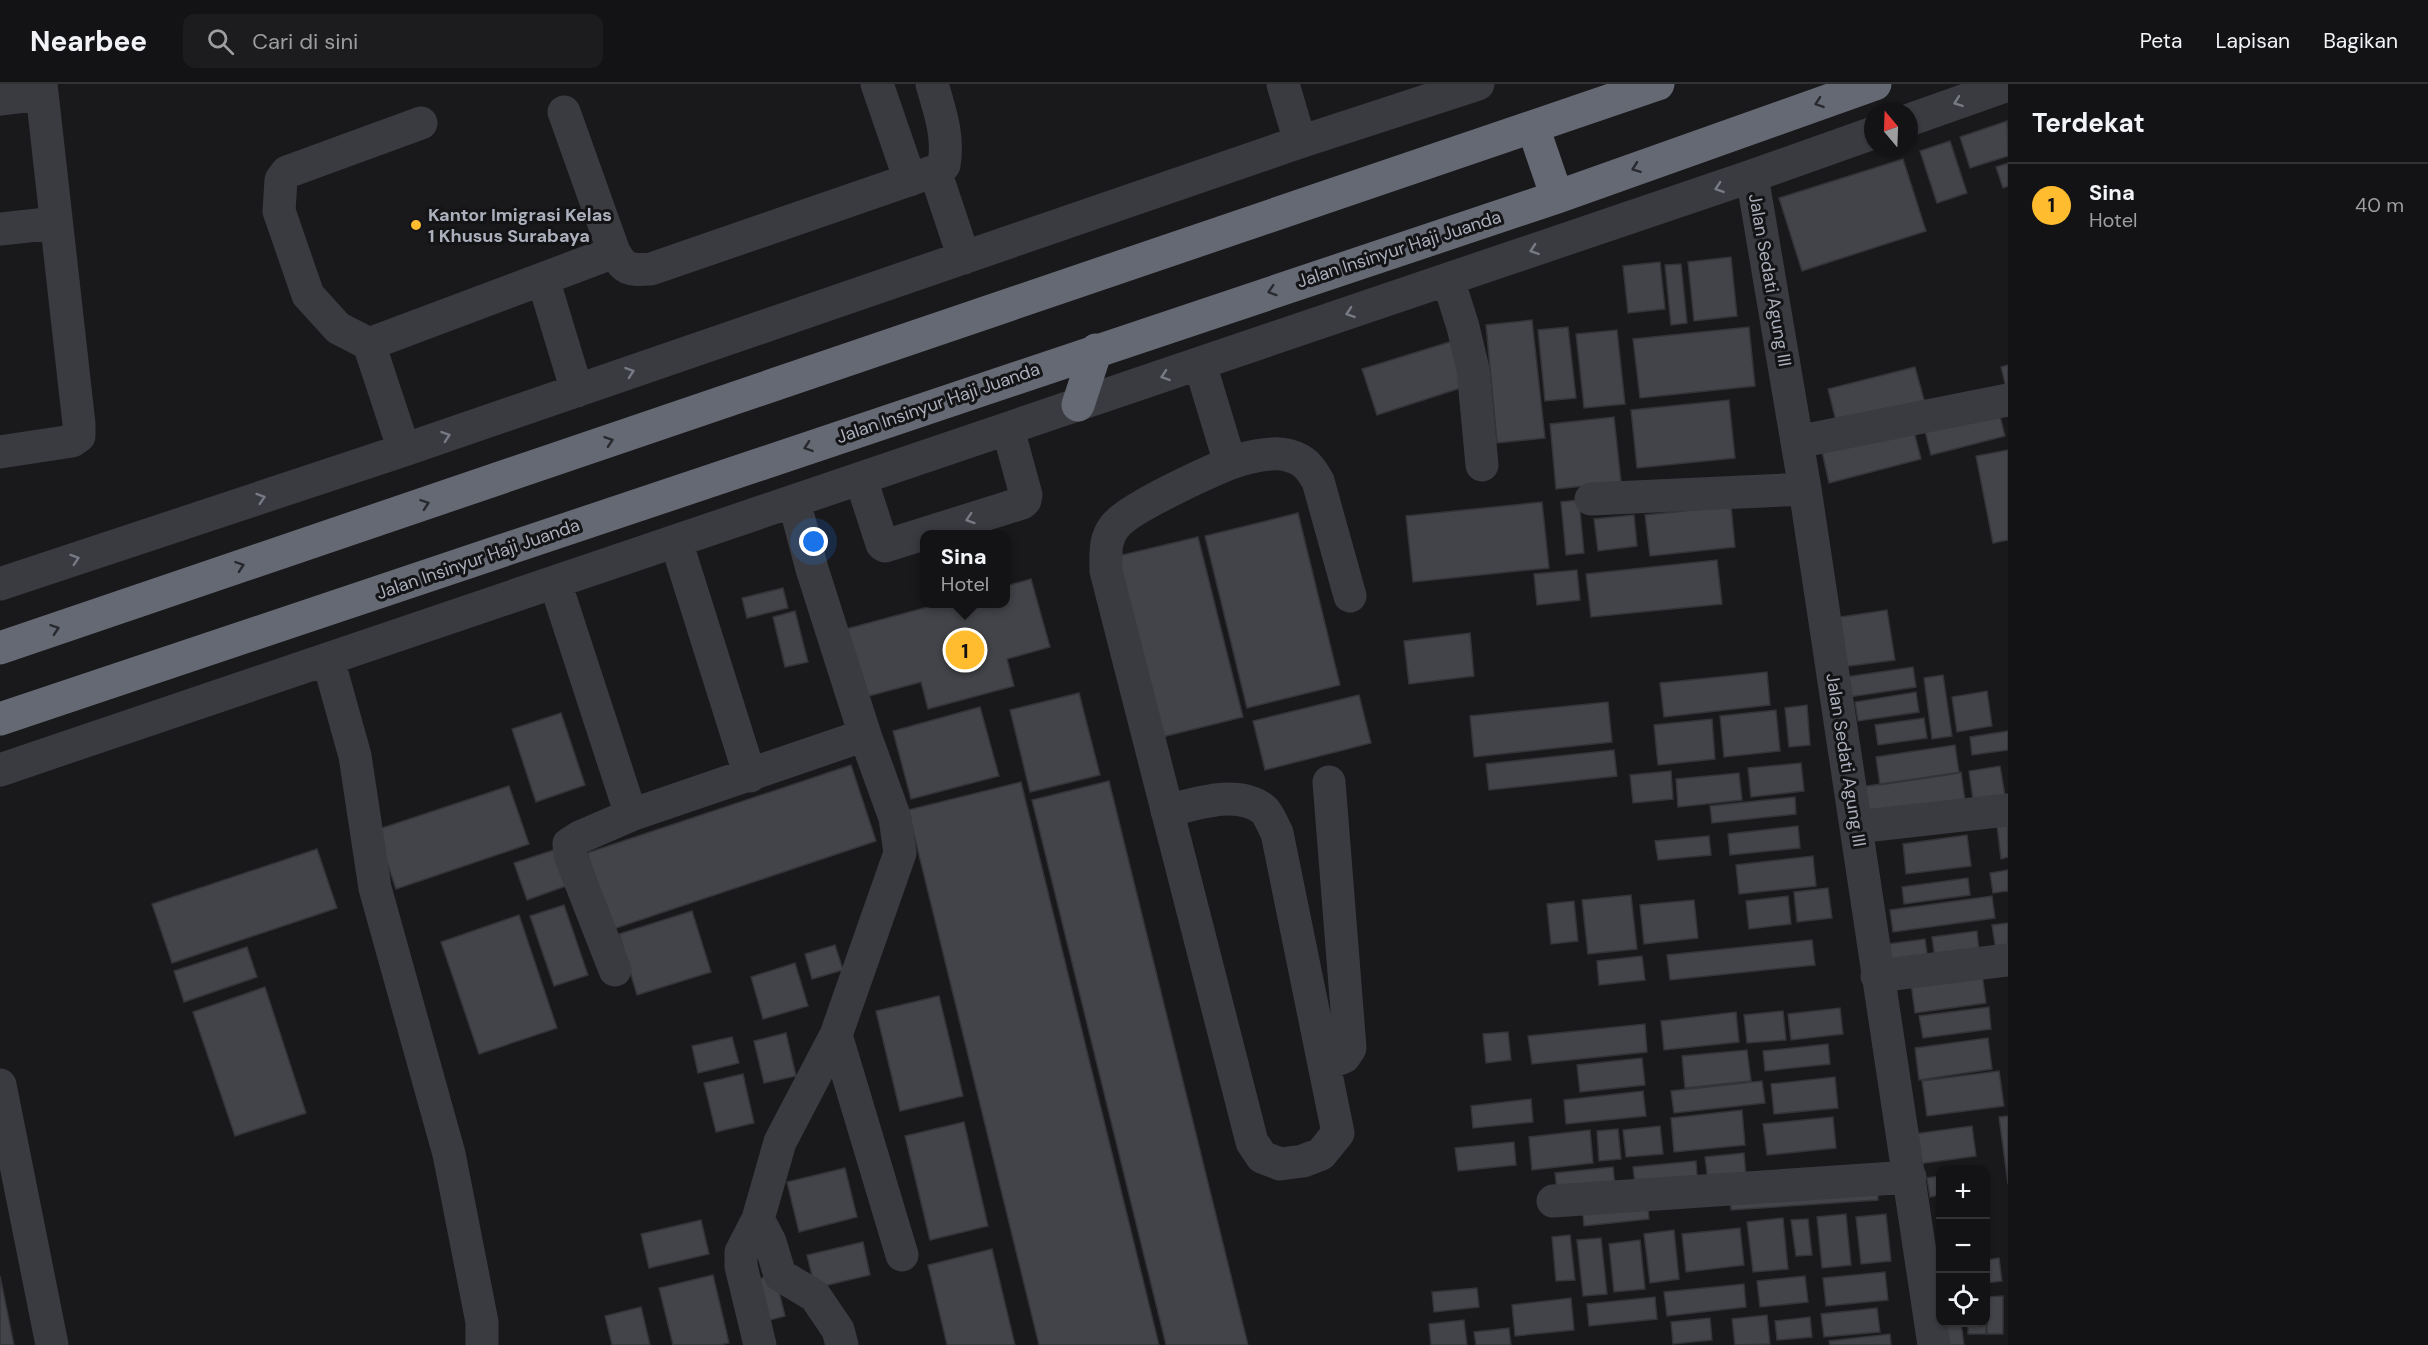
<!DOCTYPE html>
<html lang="id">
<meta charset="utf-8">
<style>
:root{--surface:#131315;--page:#1c1c1e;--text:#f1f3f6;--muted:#9d9ea0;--line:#323234;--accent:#ffbc2e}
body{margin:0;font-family:"DM Sans",sans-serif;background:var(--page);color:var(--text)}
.controls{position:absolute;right:18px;bottom:18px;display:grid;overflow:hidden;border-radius:12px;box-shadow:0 2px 4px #0004}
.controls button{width:54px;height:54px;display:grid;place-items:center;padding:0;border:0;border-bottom:2px solid var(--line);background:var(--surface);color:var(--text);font:30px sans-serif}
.compass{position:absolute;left:1864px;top:18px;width:54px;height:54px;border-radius:50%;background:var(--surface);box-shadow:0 2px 4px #0004;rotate:341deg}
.you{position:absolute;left:814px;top:458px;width:21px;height:21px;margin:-15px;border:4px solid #fff;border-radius:50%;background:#1a73e8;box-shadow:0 0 0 9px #1a73e833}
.badge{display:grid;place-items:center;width:39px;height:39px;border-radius:50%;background:var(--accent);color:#111;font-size:20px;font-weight:700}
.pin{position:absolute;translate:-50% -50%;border:3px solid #fff;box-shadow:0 2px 6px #0006}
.popup{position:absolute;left:920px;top:446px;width:90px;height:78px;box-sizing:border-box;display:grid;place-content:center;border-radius:12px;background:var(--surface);filter:drop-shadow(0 2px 4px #0005);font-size:20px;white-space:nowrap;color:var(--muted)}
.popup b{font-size:22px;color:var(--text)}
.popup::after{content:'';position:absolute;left:50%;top:100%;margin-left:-12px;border:12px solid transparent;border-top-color:var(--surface)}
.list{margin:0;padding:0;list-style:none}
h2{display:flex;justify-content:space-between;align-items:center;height:78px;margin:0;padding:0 24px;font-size:26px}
h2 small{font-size:20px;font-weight:400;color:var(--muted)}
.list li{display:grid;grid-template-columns:39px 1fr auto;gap:18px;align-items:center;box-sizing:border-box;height:84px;padding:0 24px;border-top:2px solid var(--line)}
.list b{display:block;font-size:22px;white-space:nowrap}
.list p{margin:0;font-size:20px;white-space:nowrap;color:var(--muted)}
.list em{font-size:20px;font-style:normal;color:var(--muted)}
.icon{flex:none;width:33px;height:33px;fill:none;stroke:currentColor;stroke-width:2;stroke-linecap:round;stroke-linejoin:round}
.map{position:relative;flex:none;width:2008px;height:1261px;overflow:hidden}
header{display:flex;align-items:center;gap:36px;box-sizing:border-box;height:84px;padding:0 30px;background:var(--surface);border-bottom:2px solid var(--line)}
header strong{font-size:28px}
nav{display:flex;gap:33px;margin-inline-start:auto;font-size:21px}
.search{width:420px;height:54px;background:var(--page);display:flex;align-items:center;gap:15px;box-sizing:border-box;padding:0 21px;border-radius:12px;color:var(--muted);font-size:22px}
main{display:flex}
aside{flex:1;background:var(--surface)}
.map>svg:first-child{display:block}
.building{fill:#434449;stroke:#333338;stroke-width:1.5}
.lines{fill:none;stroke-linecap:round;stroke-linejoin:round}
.minor{stroke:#3a3b41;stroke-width:33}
.highway{stroke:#656973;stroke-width:33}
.oneway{stroke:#787b85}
.oneway2{stroke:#28292e}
.poi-dot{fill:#ffbc2e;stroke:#141417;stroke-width:2}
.labels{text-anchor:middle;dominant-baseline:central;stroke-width:6;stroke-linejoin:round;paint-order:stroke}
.poi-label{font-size:18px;font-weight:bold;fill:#abb0bc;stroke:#141417;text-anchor:start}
.street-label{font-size:18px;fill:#abb0bc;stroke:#141417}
</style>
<header>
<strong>Nearbee</strong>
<div class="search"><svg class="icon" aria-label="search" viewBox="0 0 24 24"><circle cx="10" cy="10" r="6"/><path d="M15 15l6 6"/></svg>Cari di sini</div>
<nav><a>Peta</a><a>Lapisan</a><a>Bagikan</a></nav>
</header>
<main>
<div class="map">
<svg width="2008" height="1261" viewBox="0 0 2008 1261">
<rect width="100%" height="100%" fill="#19191c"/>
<path class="building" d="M2007,37l1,35 -38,12 -10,-31z
M1950,57l17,52 -30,10 -17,-52z
M1903,75l23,72 -124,40 -23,-73z
M2008,79v23l-5,2 -7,-21z
M1731,173l6,59 -43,5 -6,-59z
M1660,178l5,47 -37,4 -5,-47z
M1681,180l6,59 -16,2 -6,-60z
M1532,236l13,118 -48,5 -11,-118z
M1568,243l8,71 -31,3 -7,-71z
M1749,243l6,59 -115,12 -7,-59z
M1617,246l8,74 -41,4 -8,-74z
M1456,256l14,45 -93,30 -15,-46z
M2008,281v30l-7,-28z
M1915,283l11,40 -88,22 -10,-40z
M1729,316l6,58 -98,10 -6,-58z
M1998,324l7,28 -74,19 -7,-28z
M1614,333l7,65 -65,7 -6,-65z
M1912,340l9,35 -92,24 -8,-36z
M2008,366v90l-15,3 -17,-87z
M1579,416l5,53 -18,2 -5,-53z
M1542,418l7,66 -136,14 -7,-66z
M1731,422l4,41 -85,9 -5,-41z
M1298,429l42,172 -93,23 -42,-172z
M1634,431l3,31 -39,5 -4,-32z
M1198,453l45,180 -85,21 -44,-181z
M1717,476l5,44 -131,13 -5,-43z
M1577,486l3,30 -43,5 -3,-31z
M1031,495l19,68 -43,12 7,27 -86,23 -7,-27 -56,15 -19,-68 93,-25h67v-18z
M783,504l5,20 -41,10 -5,-20z
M1887,526l8,50 -53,7 -8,-49z
M795,527l13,51 -23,5 -12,-50z
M1470,549l4,43 -65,8 -5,-43z
M1913,583l3,20 -67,10 -3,-20z
M1767,588l3,33 -106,12 -4,-34z
M1943,591l9,61 -20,3 -8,-61z
M1987,607l5,35 -35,6 -5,-35z
M1916,608l3,20 -61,9 -3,-19z
M1079,609l21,82 -70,17 -20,-82z
M1359,611l12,48 -106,27 -12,-49z
M1608,618l4,40 -138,15 -4,-41z
M1807,621l3,40 -21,2 -4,-39z
M980,623l19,69 -88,23 -18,-68z
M1776,626l4,41 -56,6 -4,-41z
M561,629l24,72 -49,17 -24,-73z
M1924,634l3,20 -49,7 -3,-20z
M1712,635l3,40 -57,6 -4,-40z
M2008,647v19l-36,5 -2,-18z
M1955,661l4,28 -79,12 -4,-28z
M1614,666l3,26 -128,14 -3,-26z
M1801,679l3,28 -53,6 -3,-29z
M851,681l25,76 -263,88 -26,-76z
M2000,682l6,36 -32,5 -5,-36z
M1671,687l2,28 -40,4 -3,-28z
M1961,688l5,36 -100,15 -5,-36z
M1739,689l3,27 -64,7 -2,-28z
M1109,697l139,564h-82l-134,-545z
M1021,698l138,563h-120l-131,-535z
M509,702l20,58 -133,45 -20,-59z
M1795,713l1,17 -84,9 -2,-17z
M2008,740v33l-7,2 -4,-33z
M1798,742l2,22 -70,7 -2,-21z
M1967,751l4,31 -65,8 -3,-30z
M1709,752l2,19 -53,5 -3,-19z
M317,765l20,59 -165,55 -20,-59z
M554,766l12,36 -39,14 -13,-37z
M1813,772l3,30 -77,8 -3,-29z
M2008,786v21l-15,2 -3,-20z
M1968,794l2,17 -66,9 -2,-17z
M1828,804l4,30 -35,4 -3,-30z
M1631,811l6,54 -49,5 -6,-54z
M1788,812l3,28 -42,5 -3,-28z
M1992,812l3,22 -102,14 -3,-22z
M1694,816l4,38 -54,6 -4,-39z
M1574,817l4,40 -27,3 -4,-40z
M564,821l24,70 -34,11 -24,-70z
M692,827l19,61 -74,23 -18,-61z
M519,831l38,113 -78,26 -38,-112z
M2008,839v34l-11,1 -5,-33z
M1977,847l3,30 -44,6 -4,-30z
M1925,855l4,28 -37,5 -4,-28z
M1812,856l3,25 -145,15 -3,-25z
M835,861l8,25 -31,9 -7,-25z
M247,863l10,30 -73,25 -10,-31z
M1642,872l3,24 -46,5 -2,-24z
M795,879l13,43 -45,13 -12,-42z
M1981,882l5,37 -71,10 -5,-37z
M265,903l41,126 -71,23 -42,-124z
M939,912l24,100 -63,15 -24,-100z
M1989,923l2,22 -68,9 -4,-22z
M1840,924l3,26 -52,6 -3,-26z
M1783,927l3,29 -39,3 -3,-28z
M1736,928l3,30 -75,8 -3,-29z
M1645,940l2,28 -115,12 -4,-28z
M1508,948l3,28 -25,3 -3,-29z
M786,949l10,43 -32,7 -10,-42z
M732,953l7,26 -41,10 -6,-27z
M1988,954l4,31 -73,11 -4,-32z
M1828,960l2,20 -65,7 -2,-20z
M1747,966l4,31 -66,7 -3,-32z
M1642,974l3,27 -65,7 -3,-27z
M1999,987l5,35 -77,10 -5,-35z
M743,990l11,49 -38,9 -12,-49z
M1835,993l3,31 -64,6 -3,-30z
M1762,997l3,22 -91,10 -3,-22z
M1643,1007l3,25 -80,8 -2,-24z
M1531,1015l2,23 -60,6 -2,-22z
M1742,1026l3,35 -71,7 -3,-34z
M2008,1032v68l-9,-67z
M1833,1033l3,31 -69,7 -4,-31z
M964,1038l24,104 -58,14 -25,-104z
M1660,1042l3,28 -37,3 -3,-27z
M1972,1042l4,30 -58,8 -4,-30z
M1618,1045l3,30 -22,2 -2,-30z
M1590,1046l3,33 -61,7 -3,-33z
M1514,1058l2,23 -58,6 -3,-23z
M1744,1069l2,24 -38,4 -3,-24z
M1696,1077l2,25 -62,7 -3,-26z
M1613,1083l3,28 -58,6 -3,-28z
M845,1084l12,49 -58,15 -12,-50z
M1940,1092v19l-10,2 -3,-19z
M1877,1097l1,19 -147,10 -1,-19z
M1647,1114l2,21 -65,7 -2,-21z
M1846,1130l5,51 -29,3 -5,-51z
M1886,1130l5,47 -30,3 -5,-47z
M1783,1134l5,51 -35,3 -6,-50z
M1808,1135l4,36 -16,1 -5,-36z
M701,1136l8,34 -60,14 -8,-34z
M1740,1144l4,37 -58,7 -4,-38z
M1674,1146l5,49 -29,4 -6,-49z
M1570,1151l5,45 -19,1 -4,-44z
M1601,1154l6,56 -24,2 -6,-56z
M1640,1156l5,49 -31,3 -5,-48z
M863,1158l7,33 -55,13 -8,-33z
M992,1165l23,96h-68l-19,-80z
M1999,1174l3,23 -16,2v-23z
M1885,1188l3,28 -62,6 -3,-28z
M713,1191l16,68 -10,2h-46l-14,-57z
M775,1191l10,41 -26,7 -10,-42z
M0,1192l14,69h-14z
M1805,1192l3,26 -48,5 -3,-26z
M1744,1200l2,23 -79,9 -3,-24z
M1477,1204l2,19 -45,5 -2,-20z
M2003,1212v38h-16v-37z
M1655,1213l2,22 -68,7 -2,-22z
M1571,1214l3,32 -59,6 -3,-31z
M641,1223l9,38h-38l-7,-29z
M1877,1224l3,24 -56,5 -3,-23z
M1767,1231l3,29 -35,1 -3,-26z
M1810,1233l2,20 -35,3 -2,-19z
M1986,1233v17h-18v-12h18z
M1710,1234l2,22 -39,4 -2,-22z
M1464,1236l3,25h-36l-2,-21z
M1940,1238h21l3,23h-23z
M1509,1244l2,17h-35l-2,-13z
M1890,1250l1,11h-61l-1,-4z"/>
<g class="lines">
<path class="minor" d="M877,0l33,96
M1283,0l17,58
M0,15l42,-5
M564,28l50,140c11,19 16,18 37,17l284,-98 9,-6c5,-29 -4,-53 -12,-81
M1909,36l99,-35
M935,87l29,87
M1752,92l53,313 129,856
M0,145l56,-6
M543,195l34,112
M1448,195l15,48 10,42 9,96
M369,260l245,-92
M1200,280l30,99
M1797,358l211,-42
M404,366l-35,-106 -31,-16 -30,-33 -29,-84 2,-31 6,-8 134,-49
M0,368l72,-11 7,-5v-12l-38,-340
M861,395l21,65 3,2 137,-43 3,-3 1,-5 -18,-66
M1591,415l214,-10
M676,457l74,235
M555,498l76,233
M0,500l404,-134 896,-308 178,-58
M328,575l27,97 20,132 74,266 33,168v23
M0,686l1752,-594 121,-43
M1167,727c28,-7 70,-22 96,-2 6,5 10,17 14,24l61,300 -17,21 -18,7 -23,3 -18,-7 -10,-15 -146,-571c0,-16 -2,-32 9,-45 14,-18 89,-52 113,-62 15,-6 43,-13 59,-9 18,5 22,11 31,26l32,115
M1856,743l152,-17
M615,886l-45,-115 -1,-11 11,-7 51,-22 234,-80
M1877,892l131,-16
M836,951l66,220
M1324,981l20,-8 6,-9 -21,-266
M0,1001l52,260
M1553,1117l357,-24
M758,1135l12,23 10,33 35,21 23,34 4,15
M760,1261l-19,-79v-14l17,-33 22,-77 56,-107 64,-182 -5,-35 -30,-83 -53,-166 -18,-68"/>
<path class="highway" d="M1533,43l24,70
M1078,321l18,-55
M0,564l1658,-564
M0,635l1557,-522 318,-113"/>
</g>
<defs><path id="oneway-chevron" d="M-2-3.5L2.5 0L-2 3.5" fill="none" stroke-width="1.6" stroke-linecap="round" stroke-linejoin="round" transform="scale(1.5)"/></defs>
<g class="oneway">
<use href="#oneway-chevron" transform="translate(1958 18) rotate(160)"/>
<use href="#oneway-chevron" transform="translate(1719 104) rotate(161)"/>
<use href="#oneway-chevron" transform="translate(1534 166) rotate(161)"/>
<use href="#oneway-chevron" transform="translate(1350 229) rotate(161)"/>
<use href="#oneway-chevron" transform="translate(630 288) rotate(-19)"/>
<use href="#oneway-chevron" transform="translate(1165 292) rotate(161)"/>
<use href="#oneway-chevron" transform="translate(446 352) rotate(-19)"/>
<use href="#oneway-chevron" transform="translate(261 414) rotate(-18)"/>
<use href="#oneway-chevron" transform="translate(970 435) rotate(162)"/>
<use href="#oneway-chevron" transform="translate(75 475) rotate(-18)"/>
</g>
<g class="oneway2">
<use href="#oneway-chevron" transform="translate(1819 19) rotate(161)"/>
<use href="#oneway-chevron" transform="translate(1636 84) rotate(160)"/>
<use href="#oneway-chevron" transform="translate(1272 207) rotate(162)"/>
<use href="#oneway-chevron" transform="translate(609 357) rotate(-19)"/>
<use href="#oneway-chevron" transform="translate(808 363) rotate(161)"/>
<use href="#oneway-chevron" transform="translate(425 420) rotate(-19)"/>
<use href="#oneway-chevron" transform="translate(240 482) rotate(-19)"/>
<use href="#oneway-chevron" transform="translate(55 545) rotate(-19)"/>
</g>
<circle class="poi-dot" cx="416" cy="141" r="6"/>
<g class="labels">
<g class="poi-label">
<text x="428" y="131">Kantor Imigrasi Kelas<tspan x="428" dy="21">1 Khusus Surabaya</tspan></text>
</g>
<g class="street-label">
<text transform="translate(1399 165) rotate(-18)">Jalan Insinyur Haji Juanda</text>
<text transform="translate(1770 196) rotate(80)">Jalan Sedati Agung III</text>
<text transform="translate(938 319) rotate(-19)">Jalan Insinyur Haji Juanda</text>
<text transform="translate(478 475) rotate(-19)">Jalan Insinyur Haji Juanda</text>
<text transform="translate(1846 676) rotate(81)">Jalan Sedati Agung III</text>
</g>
</g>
</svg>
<div class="controls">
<button>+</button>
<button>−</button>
<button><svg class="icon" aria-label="locate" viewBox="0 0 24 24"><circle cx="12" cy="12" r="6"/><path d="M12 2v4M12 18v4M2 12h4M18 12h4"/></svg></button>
</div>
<svg class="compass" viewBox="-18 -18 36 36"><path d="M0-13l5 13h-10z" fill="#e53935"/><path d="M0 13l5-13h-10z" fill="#9d9ea0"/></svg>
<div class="you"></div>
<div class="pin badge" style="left:965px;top:566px">1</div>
<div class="popup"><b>Sina</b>Hotel</div>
</div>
<aside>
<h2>Terdekat<small></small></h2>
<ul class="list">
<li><span class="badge">1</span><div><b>Sina</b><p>Hotel</p></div><em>40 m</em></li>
</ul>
</aside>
</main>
